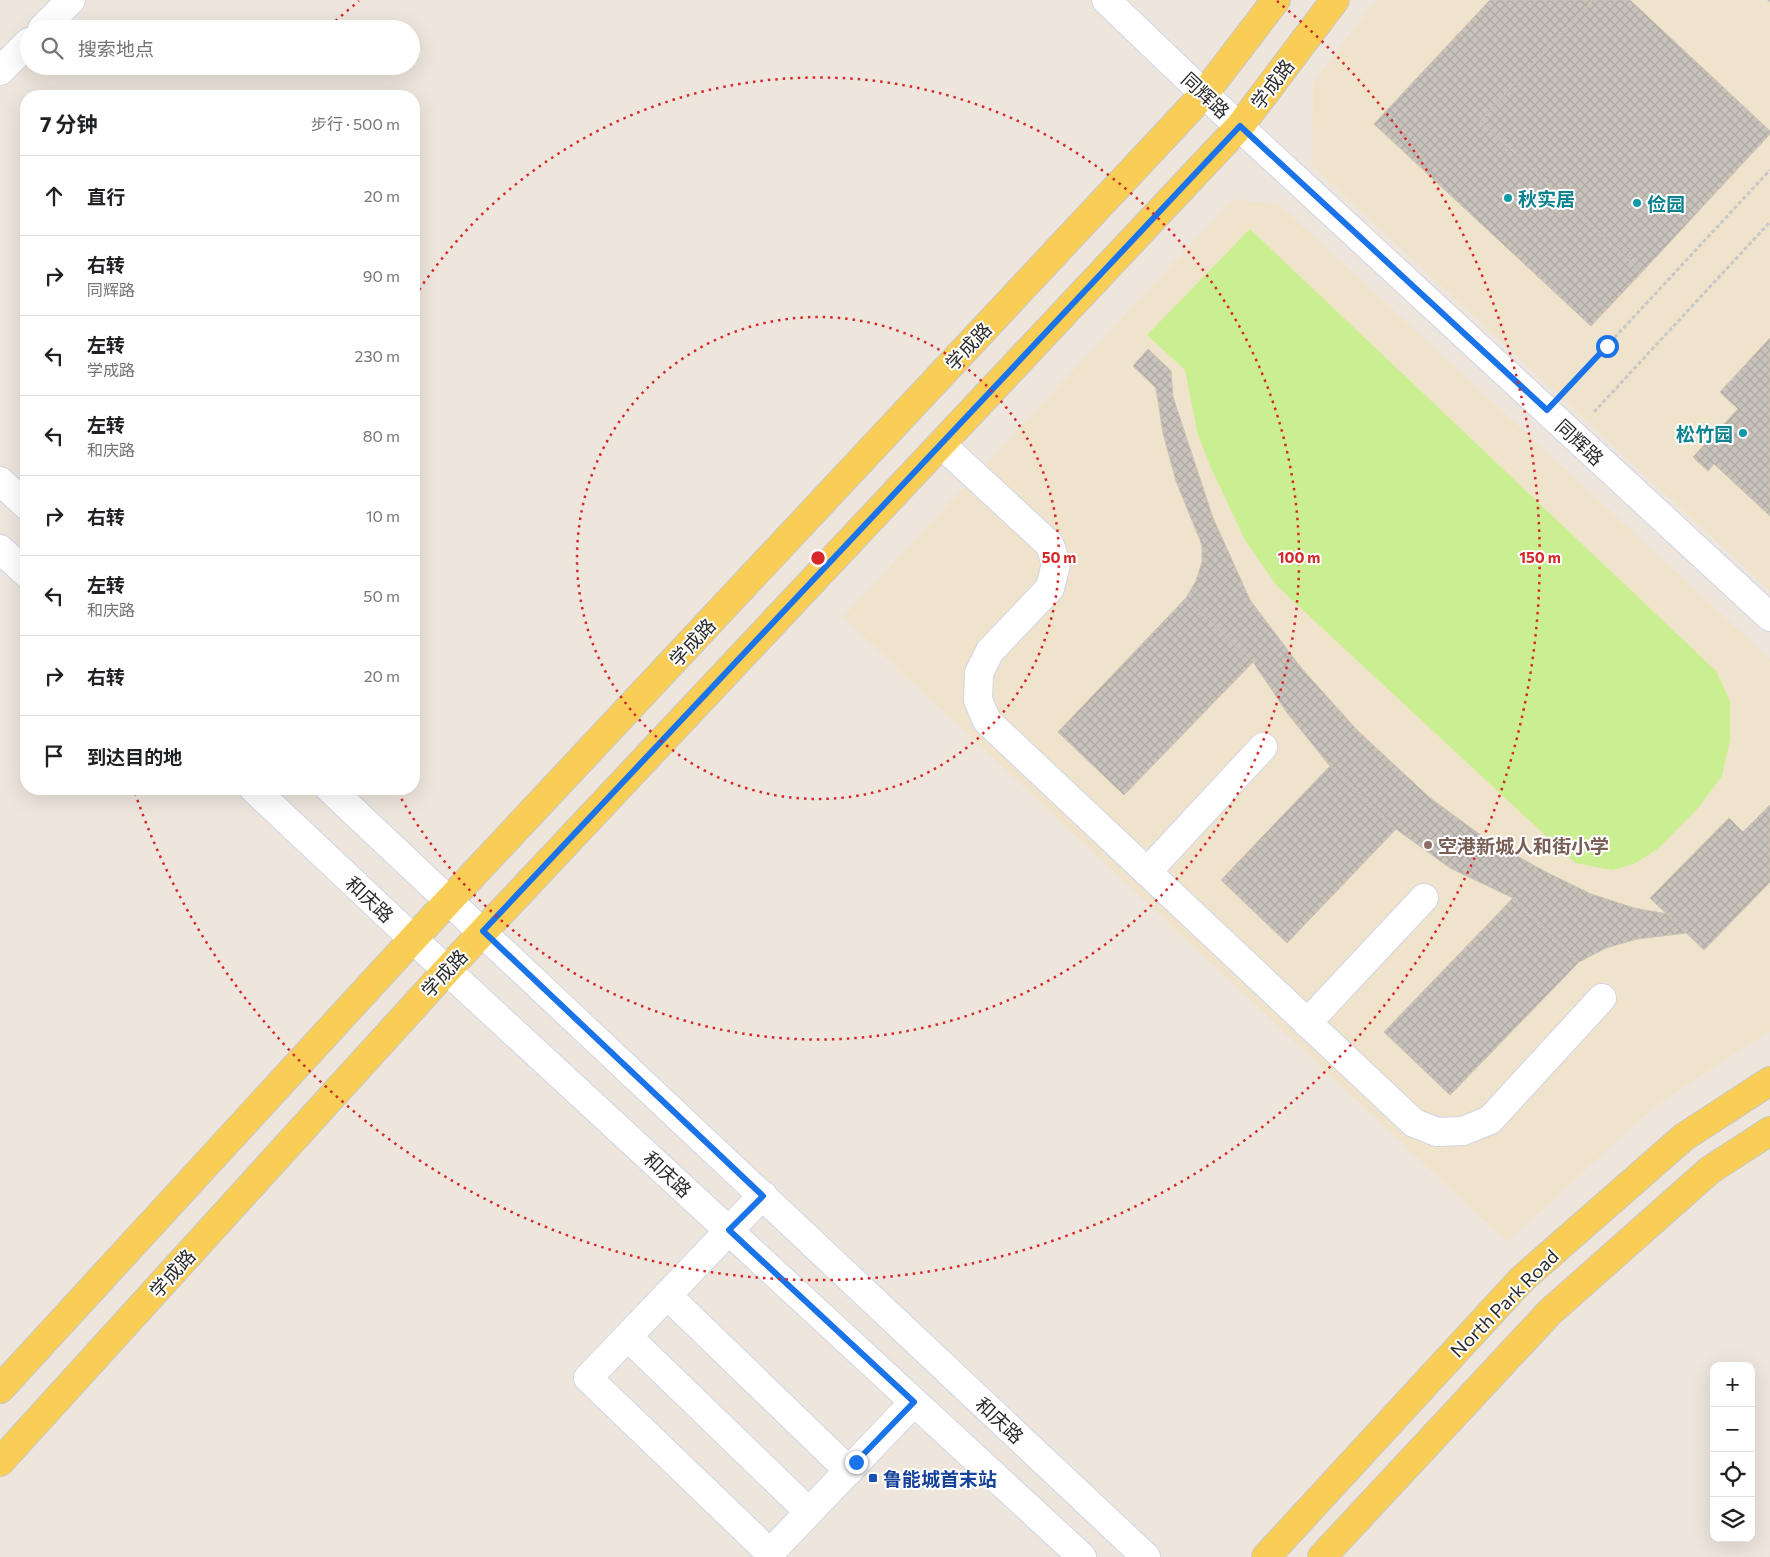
<!DOCTYPE html>
<html lang="zh">
<meta charset="utf-8">
<style>
:root{--surface:#fff;--page:#f2f2f2;--text:#202124;--muted:#757577;--line:#e0e0e0}
body{margin:0;font-family:Commissioner,"Noto Sans SC",sans-serif;background:var(--page);color:var(--text)}
.controls{position:absolute;right:15px;bottom:15px;display:grid;overflow:hidden;border-radius:10px;box-shadow:0 5px 20px #0002}
.controls button{width:45px;height:45px;display:grid;place-items:center;padding:0;border:0;border-bottom:1px solid var(--line);background:var(--surface);color:var(--text);font:25px sans-serif}
.stop{position:absolute;width:15px;height:15px;margin:-11px;border:4px solid #1a73e8;border-radius:50%;background:#fff}
.stop.end{background:#1a73e8;border-color:#fff;box-shadow:0 1px 5px #0008}
.list{margin:0;padding:0;list-style:none}
h2{display:flex;justify-content:space-between;align-items:center;height:65px;margin:0;padding:0 20px;font-size:21px}
h2 small{font-size:16px;font-weight:400;color:var(--muted)}
.list li{display:grid;grid-template-columns:32px 1fr auto;gap:15px;align-items:center;box-sizing:border-box;height:80px;padding:0 20px;border-top:1px solid var(--line)}
.list b{display:block;font-size:19px;white-space:nowrap}
.list p{margin:0;font-size:16px;white-space:nowrap;color:var(--muted)}
.list em{font-size:16px;font-style:normal;color:var(--muted)}
.icon{flex:none;width:28px;height:28px;fill:none;stroke:currentColor;stroke-width:2;stroke-linecap:round;stroke-linejoin:round}
.map{position:relative;flex:none;width:1770px;height:1557px;overflow:hidden}
.search{position:absolute;background:var(--surface);box-shadow:0 5px 20px #0002;left:20px;top:20px;width:400px;height:55px;display:flex;align-items:center;gap:12px;box-sizing:border-box;padding:0 18px;border-radius:28px;color:var(--muted);font-size:19px}
.panel{position:absolute;background:var(--surface);box-shadow:0 5px 20px #0002;left:20px;top:90px;width:400px;height:705px;border-radius:20px}
.map>svg:first-child{display:block}
.education{fill:#f0e3cb}
.pitch{fill:#caef91}
.building{fill:url(#building-cross-hatch);stroke:#c9c2b6}
.lines{fill:none;stroke-linecap:round;stroke-linejoin:round}
.minor-casing{stroke:#d1d5e4;stroke-width:30}
.major-casing{stroke:#c8c8c8;stroke-width:30}
.path{stroke:#c8c8c8;stroke-width:3;stroke-dasharray:4 2.5;stroke-linecap:butt}
.minor{stroke:#fff;stroke-width:28}
.major{stroke:#f8ce56;stroke-width:28}
.route{stroke:#1a73e8;stroke-width:6}
.ring{fill:none;stroke:#d62828;stroke-width:2.5;stroke-dasharray:2.5 5}
.culture-dot{fill:#0f9aa8;stroke:#fff;stroke-width:2}
.education-dot{fill:#8d6e63;stroke:#fff;stroke-width:2}
.transit-dot{fill:#1a4fb4;stroke:#fff;stroke-width:2}
.labels{text-anchor:middle;dominant-baseline:central;stroke-width:4;stroke-linejoin:round;paint-order:stroke}
.street-label{font-size:19px;fill:#2b2b2b;stroke:#fff}
.culture-label{font-size:19px;font-weight:bold;fill:#0d838f;stroke:#fff;text-anchor:start}
.education-label{font-size:19px;font-weight:bold;fill:#785e54;stroke:#fff;text-anchor:start}
.transit-label{font-size:19px;font-weight:bold;fill:#164399;stroke:#fff;text-anchor:start}
.centre{fill:#d62828;stroke:#fff;stroke-width:2.5}
.ring-label{font-size:15px;text-anchor:middle;font-weight:bold;fill:#d62828;stroke:#fff;stroke-width:4;stroke-linejoin:round;paint-order:stroke}
</style>
<div class="map">
<svg width="1770" height="1557" viewBox="0 0 1770 1557">
<defs>
<pattern id="building-cross-hatch" width="8" height="8" patternUnits="userSpaceOnUse" patternTransform="scale(1.25)"><rect width="8" height="8" fill="#c9c3bc"/><path d="M0 0l8 8M0 8l8-8" fill="none" stroke="#ada8a2"/></pattern>
</defs>
<rect width="100%" height="100%" fill="#eee6dc"/>
<path class="education" d="M1376,0h394v591l-458,-425 1,-83z
M1233,199l47,6 490,454v372l-115,75 -148,136 -664,-625z"/>
<path class="pitch" d="M1250,229l466,442 14,30v39l-8,36 -24,32 -39,40 -25,16 -22,6 -37,-7 -298,-277 -32,-46 -34,-72 -13,-33 -13,-65 -38,-35z"/>
<path class="building" d="M1490,0h103l-113,121 162,151 -51,54 -217,-202z
M1593,0h37l140,131v3l-128,138 -162,-151z
M1770,338v178l-56,-52 -6,7 -15,-14 45,-48 -18,-17z
M1148,349l23,22 2,26 40,121 37,82 52,69 56,62 72,67 56,41 60,33 45,22 43,14 33,6 19,19 -49,6 -31,9 -27,14 -66,-64 -63,-30 -54,-39 -66,-63 -42,-52 -35,-52 -67,-64 10,-17 6,-19v-17l-26,-64 -13,-48 -7,-45 -23,-22z
M1186,598l67,64 -129,133 -66,-63z
M1330,766l66,63 -109,114 -66,-63z
M1770,805v77l-66,68 -54,-52 79,-80 14,14z
M1513,898l66,64 -129,133 -66,-63z"/>
<g class="lines">
<defs>
<path id="minor" d="M1106,0l98,94 566,523
M42,29l29,-29
M0,71l29,-29
M941,444l109,101 6,19 -6,24 -60,63 -11,22 -1,27 9,21 427,402 23,9 26,-1 27,-11 112,-122
M0,481l26,24
M0,549l26,24
M254,789l159,150 669,618
M330,789l816,768
M1147,872l116,-125
M1307,1023l117,-125
M763,1195l-175,183 182,175 144,-151
M667,1295l182,176
M628,1337l181,175"/>
<path id="major" d="M0,1389l413,-450 791,-845 72,-94
M0,1462l447,-492 793,-844 95,-126
M1266,1557l256,-278 162,-142 86,-56
M1322,1557l228,-245 160,-142 60,-39"/>
</defs>
<use href="#minor" class="minor-casing"/>
<use href="#major" class="major-casing"/>
<path class="path" d="M1768,0l2,1
M1566,390l204,-220
M1594,412l176,-190"/>
<use href="#minor" class="minor"/>
<use href="#major" class="major"/>
</g>
<g class="lines">
<path class="route" d="M856,1462l58,-60 -185,-172 34,-34 -280,-265 757,-805 307,284 60,-64"/>
</g>
<g class="ring">
<circle cx="818" cy="558" r="241"/>
<path d="M415 296A481 481 0 1 1 397 791"/>
<path d="M330 26A722 722 0 0 1 359 1M1277 1A722 722 0 1 1 135 793"/>
</g>
<g class="culture-dot">
<circle cx="1508" cy="198" r="5"/>
<circle cx="1637" cy="203" r="5"/>
<circle cx="1743" cy="433" r="5"/>
</g>
<circle class="education-dot" cx="1428" cy="845" r="5"/>
<rect class="transit-dot" x="868" y="1473" width="10" height="10" rx="2.5"/>
<g class="labels">
<g class="street-label">
<text transform="translate(1272 84) rotate(-53)">学成路</text>
<text transform="translate(1206 95) rotate(43)">同辉路</text>
<text transform="translate(968 346) rotate(-47)">学成路</text>
<text transform="translate(1580 442) rotate(43)">同辉路</text>
<text transform="translate(692 642) rotate(-47)">学成路</text>
<text transform="translate(370 899) rotate(43)">和庆路</text>
<text transform="translate(444 973) rotate(-47)">学成路</text>
<text transform="translate(668 1174) rotate(43)">和庆路</text>
<text transform="translate(172 1273) rotate(-48)">学成路</text>
<text transform="translate(1504 1303) rotate(-45)">North Park Road</text>
<text transform="translate(1000 1420) rotate(43)">和庆路</text>
</g>
<g class="culture-label">
<text x="1518" y="198">秋实居</text>
<text x="1647" y="203">俭园</text>
<text x="1733" y="433" text-anchor="end">松竹园</text>
</g>
<g class="education-label">
<text x="1438" y="845">空港新城人和街小学</text>
</g>
<g class="transit-label">
<text x="883" y="1478">鲁能城首末站</text>
</g>
</g>
<circle cx="818" cy="558" r="8" class="centre"/>
<g class="ring-label">
<text x="1059" y="563">50 m</text>
<text x="1299" y="563">100 m</text>
<text x="1540" y="563">150 m</text>
</g>
</svg>
<div class="controls">
<button>+</button>
<button>−</button>
<button><svg class="icon" aria-label="locate" viewBox="0 0 24 24"><circle cx="12" cy="12" r="6"/><path d="M12 2v4M12 18v4M2 12h4M18 12h4"/></svg></button>
<button><svg class="icon" aria-label="layers" viewBox="0 0 24 24"><path d="M12 4l9 5-9 5-9-5zM3 14l9 5 9-5"/></svg></button>
</div>
<div class="stop" style="left:1607px;top:346px"></div>
<div class="stop end" style="left:856px;top:1462px"></div>
<div class="search"><svg class="icon" aria-label="search" viewBox="0 0 24 24"><circle cx="10" cy="10" r="6"/><path d="M15 15l6 6"/></svg>搜索地点</div>
<section class="panel">
<h2>7 分钟<small>步行 · 500 m</small></h2>
<ul class="list">
<li><svg class="icon" aria-label="ahead" viewBox="0 0 24 24"><path d="M12 20V5M6 11l6-6 6 6"/></svg><div><b>直行</b></div><em>20 m</em></li>
<li><svg class="icon" aria-label="right" viewBox="0 0 24 24"><path d="M7 20v-9h11M14 6l5 5-5 5"/></svg><div><b>右转</b><p>同辉路</p></div><em>90 m</em></li>
<li><svg class="icon" aria-label="left" viewBox="0 0 24 24"><path d="M17 20v-9H6M10 6l-5 5 5 5"/></svg><div><b>左转</b><p>学成路</p></div><em>230 m</em></li>
<li><svg class="icon" aria-label="left" viewBox="0 0 24 24"><path d="M17 20v-9H6M10 6l-5 5 5 5"/></svg><div><b>左转</b><p>和庆路</p></div><em>80 m</em></li>
<li><svg class="icon" aria-label="right" viewBox="0 0 24 24"><path d="M7 20v-9h11M14 6l5 5-5 5"/></svg><div><b>右转</b></div><em>10 m</em></li>
<li><svg class="icon" aria-label="left" viewBox="0 0 24 24"><path d="M17 20v-9H6M10 6l-5 5 5 5"/></svg><div><b>左转</b><p>和庆路</p></div><em>50 m</em></li>
<li><svg class="icon" aria-label="right" viewBox="0 0 24 24"><path d="M7 20v-9h11M14 6l5 5-5 5"/></svg><div><b>右转</b></div><em>20 m</em></li>
<li><svg class="icon" aria-label="arrive" viewBox="0 0 24 24"><path d="M6 21V4h12l-3 4 3 4H6"/></svg><div><b>到达目的地</b></div></li>
</ul>
</section>
</div>
